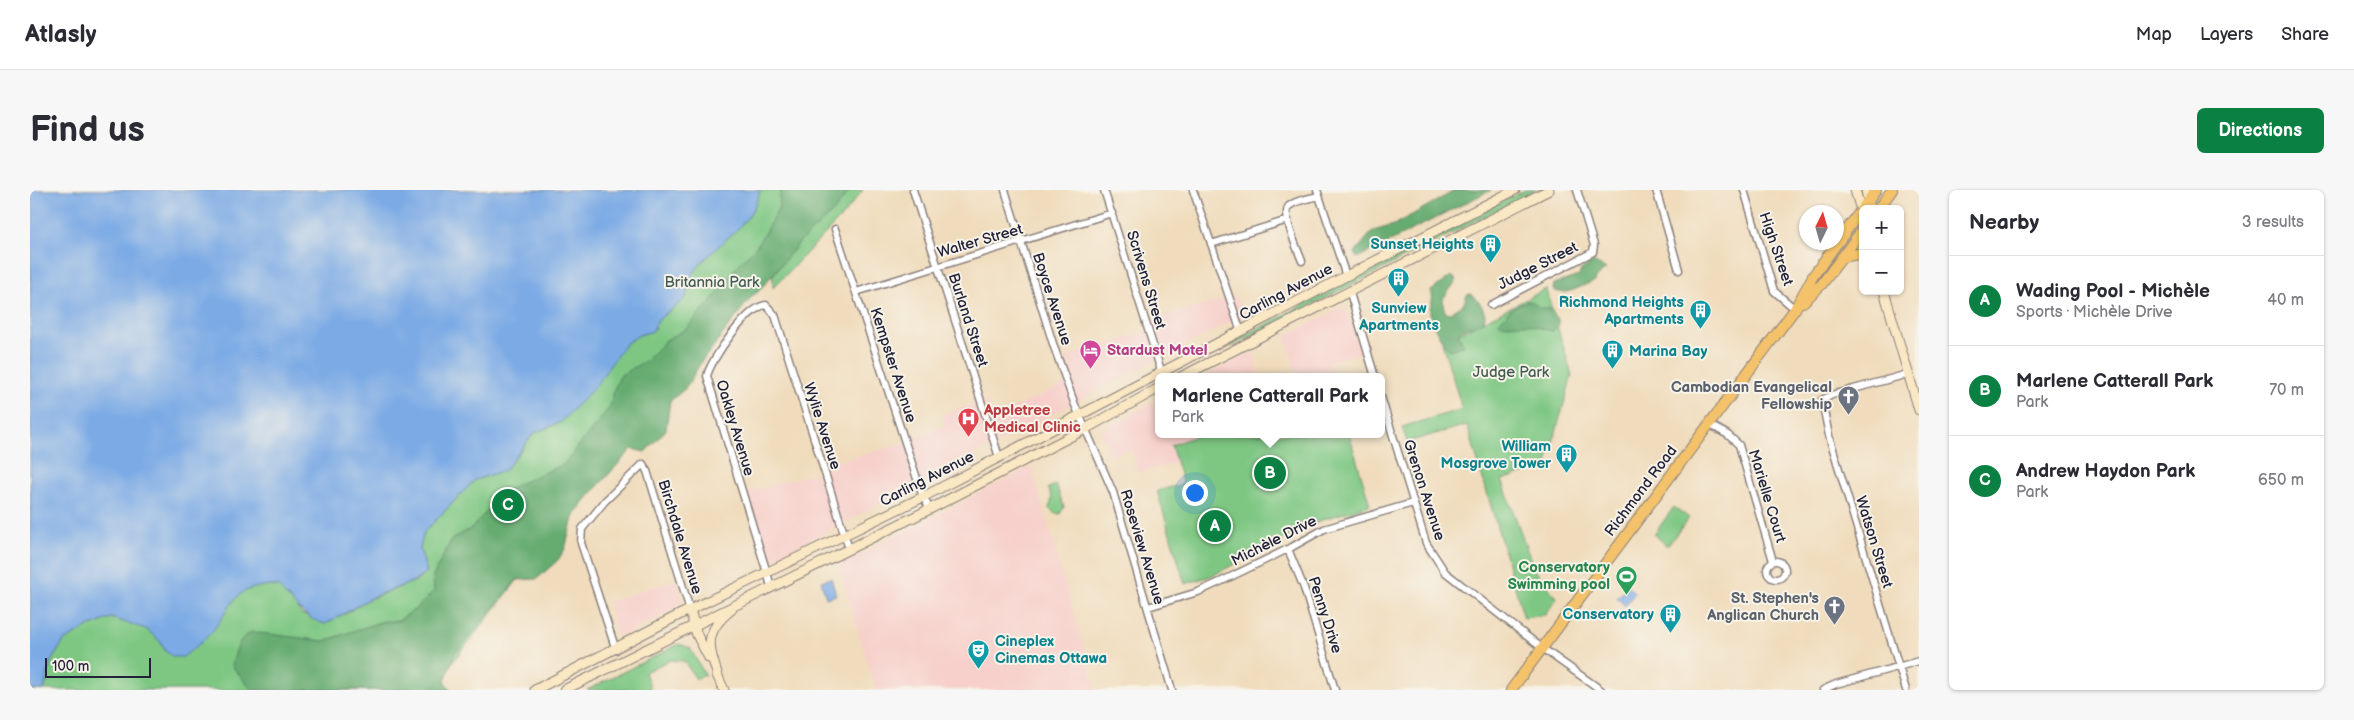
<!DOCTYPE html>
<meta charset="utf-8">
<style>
:root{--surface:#fff;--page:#f7f7f7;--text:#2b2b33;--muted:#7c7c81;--line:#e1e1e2;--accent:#0b8043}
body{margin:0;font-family:"Balsamiq Sans",sans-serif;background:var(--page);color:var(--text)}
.controls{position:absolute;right:15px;top:15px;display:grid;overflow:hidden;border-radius:8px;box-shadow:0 1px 4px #0004}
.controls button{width:45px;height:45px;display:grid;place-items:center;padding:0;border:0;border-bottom:1px solid var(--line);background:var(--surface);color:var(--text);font:25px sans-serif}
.compass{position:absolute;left:1769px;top:15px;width:45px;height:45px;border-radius:50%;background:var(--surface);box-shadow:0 1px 4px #0004;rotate:5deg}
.scale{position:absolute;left:15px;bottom:12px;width:106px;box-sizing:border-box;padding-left:5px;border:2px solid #22223b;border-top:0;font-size:14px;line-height:18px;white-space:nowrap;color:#22223b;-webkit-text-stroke:4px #f7f3e8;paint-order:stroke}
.you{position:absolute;left:1164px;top:302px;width:18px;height:18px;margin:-12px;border:4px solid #fff;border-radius:50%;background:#1a73e8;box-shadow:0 0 0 8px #1a73e833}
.badge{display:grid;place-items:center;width:32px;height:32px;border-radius:50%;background:var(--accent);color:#fff;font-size:16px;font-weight:700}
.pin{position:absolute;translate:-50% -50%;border:2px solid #fff;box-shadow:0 1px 5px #0006}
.popup{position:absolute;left:1125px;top:183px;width:230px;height:65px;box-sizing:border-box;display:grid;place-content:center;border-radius:8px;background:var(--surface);filter:drop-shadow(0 1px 4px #0005);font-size:16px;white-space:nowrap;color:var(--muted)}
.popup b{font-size:19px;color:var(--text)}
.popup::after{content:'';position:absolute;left:50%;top:100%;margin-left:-10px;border:10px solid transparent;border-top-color:var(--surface)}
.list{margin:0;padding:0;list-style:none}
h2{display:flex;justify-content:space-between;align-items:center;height:65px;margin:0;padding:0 20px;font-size:21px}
h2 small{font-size:16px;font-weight:400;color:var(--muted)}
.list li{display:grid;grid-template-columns:32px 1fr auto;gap:15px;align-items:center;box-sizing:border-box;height:90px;padding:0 20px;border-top:1px solid var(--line)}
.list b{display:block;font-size:19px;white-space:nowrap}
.list p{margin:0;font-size:16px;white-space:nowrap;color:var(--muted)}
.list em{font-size:16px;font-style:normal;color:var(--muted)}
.map{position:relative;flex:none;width:1889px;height:500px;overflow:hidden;border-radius:8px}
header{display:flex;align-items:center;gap:30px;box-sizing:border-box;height:70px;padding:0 25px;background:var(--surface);border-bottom:1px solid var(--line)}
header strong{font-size:24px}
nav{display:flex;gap:28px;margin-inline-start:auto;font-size:18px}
.intro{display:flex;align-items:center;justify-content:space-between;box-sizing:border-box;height:120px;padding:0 30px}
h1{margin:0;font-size:35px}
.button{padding:12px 22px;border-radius:8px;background:var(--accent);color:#fff;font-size:18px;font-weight:700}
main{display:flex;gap:30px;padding:0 30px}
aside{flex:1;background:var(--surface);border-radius:8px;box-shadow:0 1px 4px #0004}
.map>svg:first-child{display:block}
.built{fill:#f7d0cb}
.green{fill:#7ec783;stroke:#50745f}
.forest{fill:#66ac71;stroke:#446756}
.water{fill:#7baae5;stroke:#4e6690}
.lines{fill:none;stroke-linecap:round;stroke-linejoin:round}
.street-casing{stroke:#897f7c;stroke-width:9}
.secondary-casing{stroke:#897f7c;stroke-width:11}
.primary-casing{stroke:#897f7c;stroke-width:12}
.street{stroke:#fff;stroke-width:6}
.secondary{stroke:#fae7c3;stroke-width:9}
.primary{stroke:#f3c26a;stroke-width:10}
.labels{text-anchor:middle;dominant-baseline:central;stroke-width:4;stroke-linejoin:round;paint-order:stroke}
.street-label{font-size:15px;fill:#22223b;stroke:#f7f3e8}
.culture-label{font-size:15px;font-weight:bold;fill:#0d838f;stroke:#f7f3e8;text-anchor:end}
.park-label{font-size:15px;fill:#425c54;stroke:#f7f3e8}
.hotel-label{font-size:15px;font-weight:bold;fill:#b23c85;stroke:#f7f3e8;text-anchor:start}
.worship-label{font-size:15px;font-weight:bold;fill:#5b616d;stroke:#f7f3e8;text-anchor:end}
.health-label{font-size:15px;font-weight:bold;fill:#be3a42;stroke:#f7f3e8;text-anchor:start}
.leisure-label{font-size:15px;font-weight:bold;fill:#27864d;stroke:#f7f3e8;text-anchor:end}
</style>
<header>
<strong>Atlasly</strong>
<nav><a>Map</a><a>Layers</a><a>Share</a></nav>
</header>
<div class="intro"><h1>Find us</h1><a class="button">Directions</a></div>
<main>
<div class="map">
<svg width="1889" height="500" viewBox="0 0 1889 500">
<rect width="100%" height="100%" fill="#f7f3e8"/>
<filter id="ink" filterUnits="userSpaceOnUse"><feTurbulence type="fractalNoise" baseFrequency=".02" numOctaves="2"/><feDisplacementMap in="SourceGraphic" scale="10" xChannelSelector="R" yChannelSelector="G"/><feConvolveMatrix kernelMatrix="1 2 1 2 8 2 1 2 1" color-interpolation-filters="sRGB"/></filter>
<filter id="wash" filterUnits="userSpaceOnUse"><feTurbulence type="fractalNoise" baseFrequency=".0096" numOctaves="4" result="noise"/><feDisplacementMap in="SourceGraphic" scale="20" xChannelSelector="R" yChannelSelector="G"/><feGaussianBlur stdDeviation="1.12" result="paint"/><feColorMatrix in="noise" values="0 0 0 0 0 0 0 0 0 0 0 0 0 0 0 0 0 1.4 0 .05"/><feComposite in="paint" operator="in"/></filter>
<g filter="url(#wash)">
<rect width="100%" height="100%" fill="#f0dcbc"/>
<path class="built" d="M1206,106l9,18 -474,247 -24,-69 81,-22 -2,-5 84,-23 1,-4 34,-12 -3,-12 45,-13 6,16 81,-37 -8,-23 86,-27 -3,-9z
M1311,118l5,1 16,44 -34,9 3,11 -10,4h-24l-12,-41z
M1223,161l7,26h-57l16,-8z
M1129,209v35h43l-30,11 5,17 -39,11 -7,-24 -21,7 -10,-25z
M1001,276l65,224h-220l-38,-125z
M645,390l3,4 4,21 -60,31 -6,-2 -8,-32z"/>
<path class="green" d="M730,0h48l-298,400 -64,80 -37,20h-379v-2l15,-1 6,-26 13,-20 24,-14 23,-9 36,11 12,11 7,12 43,-17 20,-30 11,-11 15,-8h22l18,17 7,12 43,-1 22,-14 51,-20 9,-8 -7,-23 4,-17 51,-52 30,-10 29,-37 27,-11 64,-78 14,-9 14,-4c5,-18 20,-19 31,-32 5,-6 4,-17 9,-25 18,-29 60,-46 67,-84z
M810,0h23l-19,24 -71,74v-13z
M1495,0h11l-306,157 -1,-1 18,-12z
M1516,99l26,86 -26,92 -44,13 32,89 23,29 -12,17 -21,3 -57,-193 -60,17 -5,-15 60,-18 -20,-67z
M1172,244h147l21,71 -46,14 -113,57 -26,8 -28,-93 26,-7 -12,-39z
M1026,295l8,22 -4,7h-5l-6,-6 3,-9 -4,-11z
M1644,317l15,11 -22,28 -13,-12z
M649,454l11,4 15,27 -9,4 -12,-18 -14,-1 -25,12 6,18h-64z"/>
<path class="forest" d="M751,0h69l-17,22 -33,30 -42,50 -6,4 -52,68 -14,24 -16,13 -4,29 -21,22 -13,-3 -43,47 -16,22 -8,31 -7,11 -21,19 -20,1 -62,73 -10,28 5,9h-198l-20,-24c4,-15 5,-27 20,-34l72,9 59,-20h15l20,-14 16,-16 -1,-15 19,-37 20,-11 29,-33 13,-9 50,-22 46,-57 5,-20 6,-12 24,-14 21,-21 20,-11 39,-44 11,-18 20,-20 22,-37z
M1426,0h35l-134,68 -2,-6 18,-21 21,-6z
M1563,72l13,7 -9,7 -2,5c-13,4 -28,16 -42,9l1,-6 25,-8 2,-6z
M1421,86l6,4 -15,20 3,12 5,1 13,-8 4,-10 3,-1c6,3 20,19 13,27 -7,7 -19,4 -25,13l6,11 -14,5c-7,-4 -21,-31 -20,-40 1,-8 4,-10 1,-19z
M1497,111l6,1 6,6h10l9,11 1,6 -6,6c-10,-1 -19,-7 -29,-7 -9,-1 -17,3 -25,-1l13,-15z"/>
<path class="water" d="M0,0h730c-7,38 -49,55 -67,84 -5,8 -4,19 -9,25 -11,13 -26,14 -31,32l-14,4 -14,9 -30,43 -34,35 -27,11 -29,37 -30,10 -51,52 -4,17 7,23c-17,15 -41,17 -60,28 -15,8 -27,17 -42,24 -23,-6 -31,-22 -48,-38 -47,-1 -42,19 -67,48 -8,9 -19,16 -27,23h-9l-8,-5 -7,-12 -13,-11 -35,-11 -23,9 -24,14 -13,20 -7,29h-14z
M1190,325l5,17 -15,4 -6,-16z
M801,388l5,17 -10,3 -5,-17z
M1598,396l7,7 -10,13 -8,-8z"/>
</g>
<g filter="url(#ink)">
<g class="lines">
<defs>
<path id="street" d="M883,0l86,267
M975,0l49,157 21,58 38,87 59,198
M1074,0l59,187
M1163,0l48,142
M1287,0l29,86
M1626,0l23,80
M1714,0l30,101 21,18
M805,39l88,268 7,12
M1181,54l77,-24
M1272,71c-4,-10 -21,-49 -13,-55 7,-6 22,-8 30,-10
M826,102l256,-79
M1320,103l25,84
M1461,115l102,-53 1,-7 -17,-55
M1351,207l45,146 19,29 97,76 59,42
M1679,234l19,11 11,10 34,116
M1258,359l16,39 31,102
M1737 380a9 9 0 1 1 18 0a9 9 0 1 1-18 0Z
M741,396l-64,-210c4,-17 41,-70 59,-71l9,10 74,234
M1118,417l50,-15 24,-11 70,-34 32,-18 89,-26
M586,460l-35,-107 1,-14 23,-28 38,-37 4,7 43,139
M1793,500l13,-6 83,-23
M1876,500l-77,-254 -7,-36 10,-5 76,-21"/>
<path id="secondary" d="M1825,0l8,27
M1836,0l4,19
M1854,101l35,119
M1151,187l368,-187
M660,420l7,25 12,23
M687,485l7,15
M689,489c-10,-31 -17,-46 12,-69
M505,500l144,-75 244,-118 423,-221 169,-86
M534,500l366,-181 157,-81 72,-40"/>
<path id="primary" d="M1848,19l14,-19
M1812,67l21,-4
M1773,112l19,-18 41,-55
M1481,500l284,-381 18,-33 63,-86"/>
</defs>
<use href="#street" class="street-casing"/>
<use href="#secondary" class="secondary-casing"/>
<use href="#primary" class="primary-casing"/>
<use href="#street" class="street"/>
<use href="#secondary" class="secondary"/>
<use href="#primary" class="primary"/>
</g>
</g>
<defs>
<symbol id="building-pin" viewBox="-11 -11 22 30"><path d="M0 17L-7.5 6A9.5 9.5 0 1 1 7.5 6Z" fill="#0f9aa8" stroke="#f7f3e8"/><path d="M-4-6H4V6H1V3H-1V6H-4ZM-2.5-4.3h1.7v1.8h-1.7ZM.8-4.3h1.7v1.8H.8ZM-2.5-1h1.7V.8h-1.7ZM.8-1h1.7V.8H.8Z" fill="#fff"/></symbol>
<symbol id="hotel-pin" viewBox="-11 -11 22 30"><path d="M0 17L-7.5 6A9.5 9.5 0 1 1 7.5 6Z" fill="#d1479c" stroke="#f7f3e8"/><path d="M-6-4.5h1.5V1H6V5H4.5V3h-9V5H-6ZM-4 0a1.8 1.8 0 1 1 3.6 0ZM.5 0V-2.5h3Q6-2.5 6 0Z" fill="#fff"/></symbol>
<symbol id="church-pin" viewBox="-11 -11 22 30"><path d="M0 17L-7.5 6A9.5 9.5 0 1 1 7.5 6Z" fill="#6b7280" stroke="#f7f3e8"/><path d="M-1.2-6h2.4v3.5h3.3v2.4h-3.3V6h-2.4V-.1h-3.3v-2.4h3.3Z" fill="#fff"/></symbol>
<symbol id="hospital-pin" viewBox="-11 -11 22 30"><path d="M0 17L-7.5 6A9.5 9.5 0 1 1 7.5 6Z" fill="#e0444e" stroke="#f7f3e8"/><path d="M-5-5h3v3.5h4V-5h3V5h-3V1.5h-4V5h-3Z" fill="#fff"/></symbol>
<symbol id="stadium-pin" viewBox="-11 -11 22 30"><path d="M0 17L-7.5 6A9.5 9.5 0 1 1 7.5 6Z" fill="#2e9e5b" stroke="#f7f3e8"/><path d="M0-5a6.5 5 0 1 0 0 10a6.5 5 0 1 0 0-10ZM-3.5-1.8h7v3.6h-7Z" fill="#fff"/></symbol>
<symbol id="theatre-pin" viewBox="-11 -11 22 30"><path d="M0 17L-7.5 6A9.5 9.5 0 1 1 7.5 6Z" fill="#0f9aa8" stroke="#f7f3e8"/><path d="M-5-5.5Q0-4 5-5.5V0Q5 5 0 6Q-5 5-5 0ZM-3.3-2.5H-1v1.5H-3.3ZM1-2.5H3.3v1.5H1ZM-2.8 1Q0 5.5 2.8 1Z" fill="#fff"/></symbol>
</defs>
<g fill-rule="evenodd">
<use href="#building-pin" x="1448" y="42" width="25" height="34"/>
<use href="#building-pin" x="1356" y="76" width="25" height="34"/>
<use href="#building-pin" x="1658" y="108" width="25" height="34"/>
<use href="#hotel-pin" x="1048" y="148" width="25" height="34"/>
<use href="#building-pin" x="1570" y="148" width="25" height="34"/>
<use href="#church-pin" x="1806" y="194" width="25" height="34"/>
<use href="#hospital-pin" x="926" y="216" width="25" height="34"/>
<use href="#building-pin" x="1524" y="252" width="25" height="34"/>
<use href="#stadium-pin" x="1584" y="374" width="25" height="34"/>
<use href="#church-pin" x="1792" y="404" width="25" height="34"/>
<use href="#building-pin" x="1628" y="412" width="25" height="34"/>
<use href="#theatre-pin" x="936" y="448" width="25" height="34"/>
</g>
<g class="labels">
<g class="street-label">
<text transform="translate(950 51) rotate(-16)">Walter Street</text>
<text transform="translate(1746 59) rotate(71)">High Street</text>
<text transform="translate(1508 76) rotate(-27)">Judge Street</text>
<text transform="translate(1116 90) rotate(73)">Scrivens Street</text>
<text transform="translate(1256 102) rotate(-28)">Carling Avenue</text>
<text transform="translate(1022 109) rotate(72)">Boyce Avenue</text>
<text transform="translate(938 130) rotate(72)">Burland Street</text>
<text transform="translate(863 175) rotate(72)">Kempster Avenue</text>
<text transform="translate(792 236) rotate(72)">Wylie Avenue</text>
<text transform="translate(705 238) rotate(73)">Oakley Avenue</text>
<text transform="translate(897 289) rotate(-27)">Carling Avenue</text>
<text transform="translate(1394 300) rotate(72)">Grenon Avenue</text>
<text transform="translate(1611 301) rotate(-53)">Richmond Road</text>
<text transform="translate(1737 306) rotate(73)">Marielle Court</text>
<text transform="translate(650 347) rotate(73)">Birchdale Avenue</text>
<text transform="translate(1244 351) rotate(-27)">Michèle Drive</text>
<text transform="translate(1844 352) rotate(73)">Watson Street</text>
<text transform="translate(1112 357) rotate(73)">Roseview Avenue</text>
<text transform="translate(1295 425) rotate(72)">Penny Drive</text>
</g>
<g class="culture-label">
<text x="1444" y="54">Sunset Heights</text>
<text x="1654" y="112">Richmond Heights<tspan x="1654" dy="17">Apartments</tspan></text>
<text x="1369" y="118" text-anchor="middle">Sunview<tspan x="1369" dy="17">Apartments</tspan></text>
<text x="1599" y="161" text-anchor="start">Marina Bay</text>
<text x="1521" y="256">William<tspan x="1521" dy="17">Mosgrove Tower</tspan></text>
<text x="1624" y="424">Conservatory</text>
<text x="965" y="451" text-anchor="start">Cineplex<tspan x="965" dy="17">Cinemas Ottawa</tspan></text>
</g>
<g class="park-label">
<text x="682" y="92">Britannia Park</text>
<text x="1481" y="182">Judge Park</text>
</g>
<g class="hotel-label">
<text x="1077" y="160">Stardust Motel</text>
</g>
<g class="worship-label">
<text x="1802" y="197">Cambodian Evangelical<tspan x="1802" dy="17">Fellowship</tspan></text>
<text x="1789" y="408">St. Stephen's<tspan x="1789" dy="17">Anglican Church</tspan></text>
</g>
<g class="health-label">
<text x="954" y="220">Appletree<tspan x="954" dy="17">Medical Clinic</tspan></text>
</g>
<g class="leisure-label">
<text x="1580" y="377">Conservatory<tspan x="1580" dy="17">Swimming pool</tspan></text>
</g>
</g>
</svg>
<div class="controls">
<button>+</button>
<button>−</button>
</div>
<svg class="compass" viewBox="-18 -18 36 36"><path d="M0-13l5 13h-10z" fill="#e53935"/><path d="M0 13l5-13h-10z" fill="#7c7c81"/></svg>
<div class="scale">100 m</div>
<div class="you"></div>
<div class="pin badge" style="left:1185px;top:336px">A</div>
<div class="pin badge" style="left:1240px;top:283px">B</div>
<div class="popup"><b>Marlene Catterall Park</b>Park</div>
<div class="pin badge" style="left:478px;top:315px">C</div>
</div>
<aside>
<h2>Nearby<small>3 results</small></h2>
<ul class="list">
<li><span class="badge">A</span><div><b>Wading Pool - Michèle</b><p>Sports · Michèle Drive</p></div><em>40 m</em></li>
<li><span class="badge">B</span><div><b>Marlene Catterall Park</b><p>Park</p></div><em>70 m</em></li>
<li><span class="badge">C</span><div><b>Andrew Haydon Park</b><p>Park</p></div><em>650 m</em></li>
</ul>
</aside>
</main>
